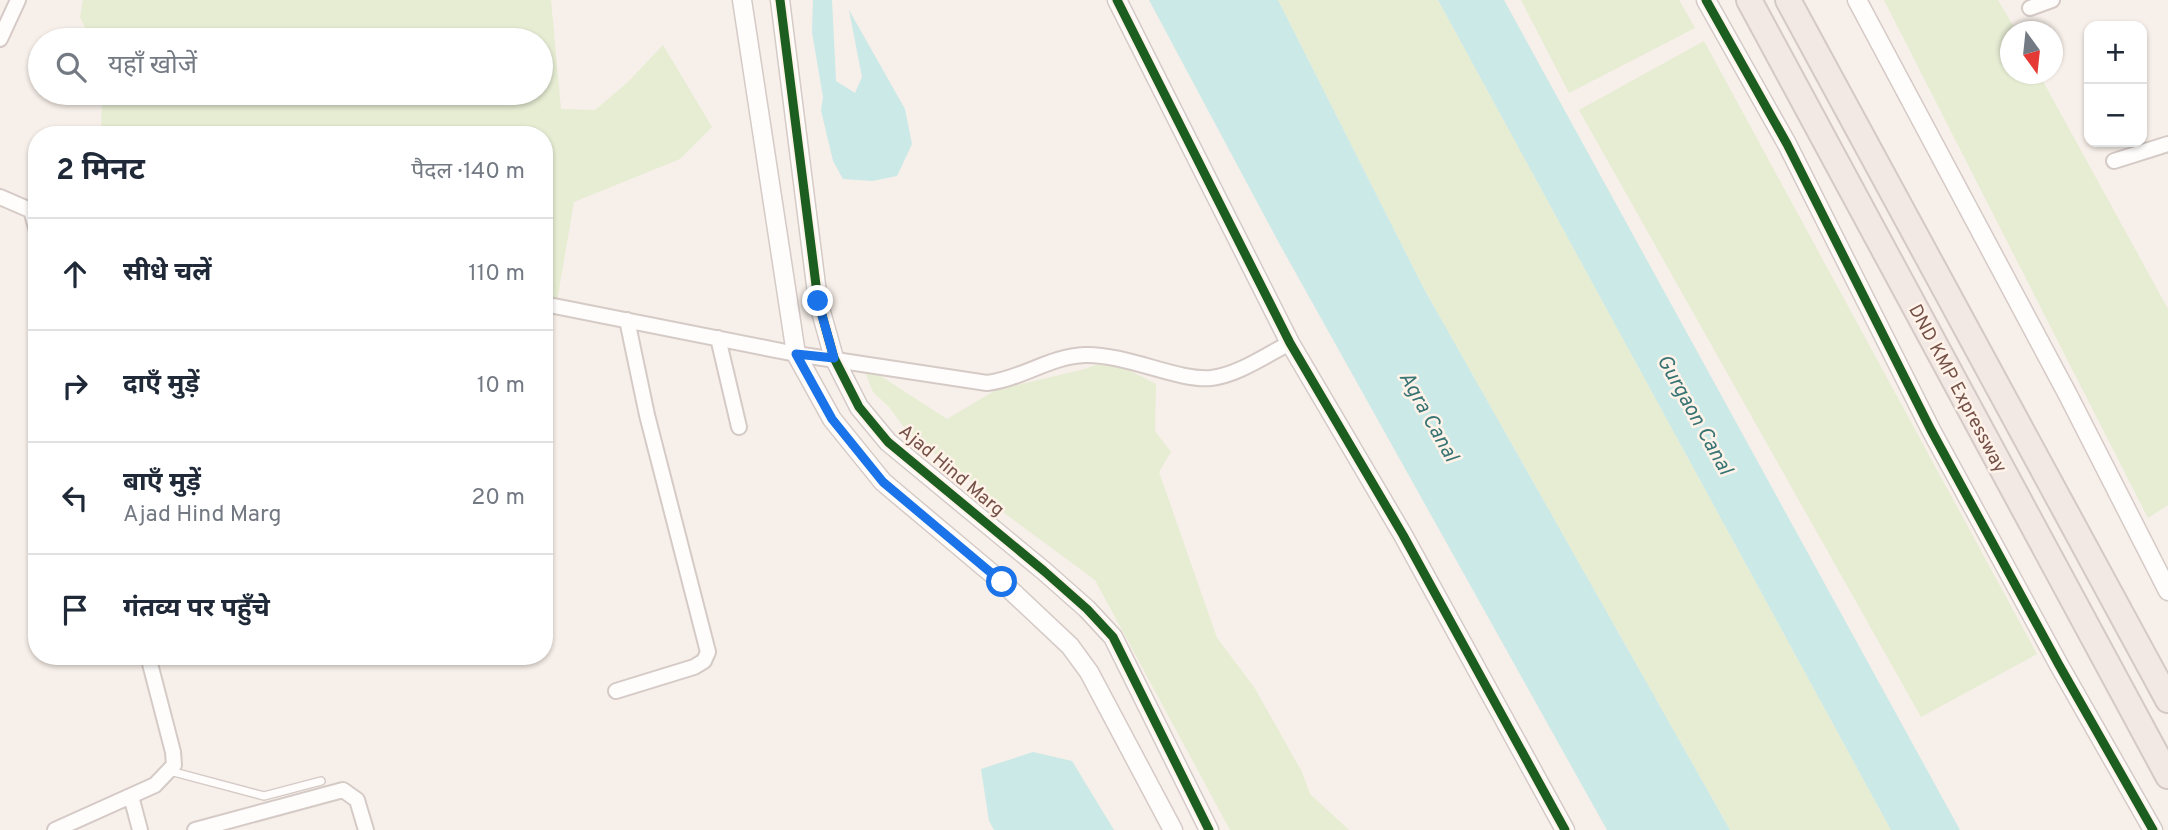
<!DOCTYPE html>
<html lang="hi">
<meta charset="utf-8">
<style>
:root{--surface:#fff;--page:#f6f6f7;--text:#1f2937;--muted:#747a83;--line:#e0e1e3}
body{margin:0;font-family:Overpass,"Noto Sans Devanagari",sans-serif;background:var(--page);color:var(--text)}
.controls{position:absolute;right:21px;top:21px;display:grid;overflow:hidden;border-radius:14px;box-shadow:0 2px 5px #0004}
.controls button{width:63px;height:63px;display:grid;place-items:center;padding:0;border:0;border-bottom:2px solid var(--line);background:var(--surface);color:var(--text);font:35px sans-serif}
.compass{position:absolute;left:2000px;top:21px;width:63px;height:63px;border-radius:50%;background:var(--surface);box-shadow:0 2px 5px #0004;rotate:165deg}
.stop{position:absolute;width:21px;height:21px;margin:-16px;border:5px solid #1a73e8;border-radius:50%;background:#fff}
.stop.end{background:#1a73e8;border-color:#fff;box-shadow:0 2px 7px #0008}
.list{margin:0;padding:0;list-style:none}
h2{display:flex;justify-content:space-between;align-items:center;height:91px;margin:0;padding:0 28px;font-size:30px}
h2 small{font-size:23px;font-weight:400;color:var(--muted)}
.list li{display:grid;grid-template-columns:46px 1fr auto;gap:21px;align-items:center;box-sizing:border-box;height:112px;padding:0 28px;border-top:2px solid var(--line)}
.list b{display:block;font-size:26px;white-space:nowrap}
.list p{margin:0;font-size:23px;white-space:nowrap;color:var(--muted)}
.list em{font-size:23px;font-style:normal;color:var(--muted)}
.icon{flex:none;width:38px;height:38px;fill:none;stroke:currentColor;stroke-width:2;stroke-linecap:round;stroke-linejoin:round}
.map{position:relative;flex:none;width:2168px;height:830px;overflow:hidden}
.search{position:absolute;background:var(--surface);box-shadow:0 2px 5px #0004;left:28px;top:28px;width:525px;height:77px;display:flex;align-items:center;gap:18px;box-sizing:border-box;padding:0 24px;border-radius:38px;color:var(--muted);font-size:26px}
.panel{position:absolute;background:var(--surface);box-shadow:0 2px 5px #0004;left:28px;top:126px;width:525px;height:539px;border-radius:28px}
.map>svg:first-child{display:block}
.green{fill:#e6edd3}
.water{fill:#cae9e7}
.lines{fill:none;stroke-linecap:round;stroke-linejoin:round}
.service-casing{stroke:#d5cac6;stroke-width:10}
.minor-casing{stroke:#d5cac6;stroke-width:18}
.tertiary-casing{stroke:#d5cac6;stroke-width:21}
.trunk-casing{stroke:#d5c9c5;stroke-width:28}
.service{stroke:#fefdfc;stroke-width:7}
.minor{stroke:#fefdfc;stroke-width:14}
.tertiary{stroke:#fefdfc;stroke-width:18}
.trunk{stroke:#f2e8e4;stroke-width:24}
.cycleway-casing{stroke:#fff3e9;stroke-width:13}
.cycleway{stroke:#1b5e20;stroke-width:9}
.route{stroke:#1a73e8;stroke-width:9}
.labels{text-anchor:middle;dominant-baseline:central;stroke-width:5;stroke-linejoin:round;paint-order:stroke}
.street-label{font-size:19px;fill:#755148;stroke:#fff3e9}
.water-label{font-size:21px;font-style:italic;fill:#387474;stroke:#fff3e9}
</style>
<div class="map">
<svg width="2168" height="830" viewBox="0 0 2168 830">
<rect width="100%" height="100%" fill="#f7efe9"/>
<path class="green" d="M83,0h468l10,109 34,1 33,-28 35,-37 49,82 -32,32 -106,43 -18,105 -12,-3v-169h-443l1,-42h439v-53h-450l-11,-23z
M1278,0h160l453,830h-161l-306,-541z
M1521,0h158l16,28 -126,65z
M1884,0h114l18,31 -6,1v42h29l129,235v196l-20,13z
M1704,41l333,613 -116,63 -342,-607z
M1109,360l47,24 -1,47 16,21 -12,20 58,166 37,49 48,85 8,22 39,36h-119l-135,-250 -91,-67 -41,-40 -51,-35 -23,-31 -16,-15 -11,-28 85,55 49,-29 89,-21z"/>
<path class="water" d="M813,0h19l4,81 19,12 7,-16 -13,-67 56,99 7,35 -15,32 -25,5 -29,-2 -10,-18 -12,-51 2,-13 -11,-65z
M1149,0h129l146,289 306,541h-123l-328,-587z
M1438,0h66l456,830h-69z
M1033,752l39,9 42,69h-120l-5,-9 -8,-52z"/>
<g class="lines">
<defs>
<path id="service" d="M170,771l94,25 57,-15"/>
<path id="minor" d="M2030,8l22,-8
M0,39l18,-39
M2114,161l54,-17
M0,197l37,16
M31,210l6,21
M544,304l252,50 191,29c34,-4 64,-27 98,-28 42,-1 92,26 126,23 27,-3 55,-23 79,-35
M718,338l21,89
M616,691l78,-24 10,-6 4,-9 -61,-237 -20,-95
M131,796l9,34
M55,830l100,-45 19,-20 -1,-13 -25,-96
M195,830l148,-40 14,10 9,30"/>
<path id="tertiary" d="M742,0l54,354 36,65 51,63 119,100 68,64 19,26 84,158
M780,0l38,301 16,57 25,49 29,35 156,129 43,38 26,28 96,193
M1117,0l173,343 113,192 162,295
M1706,0l81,144 144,286 128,235 94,165
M1857,0l211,395 100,196"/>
<path id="trunk" d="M1749,0l419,776
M1788,0l380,700"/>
</defs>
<use href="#service" class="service-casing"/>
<use href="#minor" class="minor-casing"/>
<use href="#tertiary" class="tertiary-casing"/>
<use href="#trunk" class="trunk-casing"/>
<use href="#service" class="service"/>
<use href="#minor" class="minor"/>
<use href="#tertiary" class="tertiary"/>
<use href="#trunk" class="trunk"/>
<defs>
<path id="cycleway" d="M780,0l38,301 16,57 25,49 29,35 156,129 43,38 26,28 96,193
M1117,0l173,343 113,192 162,295
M1706,0l81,144 144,286 128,235 94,165"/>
</defs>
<use href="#cycleway" class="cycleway-casing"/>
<use href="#cycleway" class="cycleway"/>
</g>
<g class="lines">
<path class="route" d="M818,301l16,57 -38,-4 36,65 51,63 119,100"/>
</g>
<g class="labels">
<g class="street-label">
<text transform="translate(1957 389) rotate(62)">DND KMP Expressway</text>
<text transform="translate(951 471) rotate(40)">Ajad Hind Marg</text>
</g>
<g class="water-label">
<text transform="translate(1694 415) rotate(61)">Gurgaon Canal</text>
<text transform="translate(1428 417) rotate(61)">Agra Canal</text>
</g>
</g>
</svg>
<div class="controls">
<button>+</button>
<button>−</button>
</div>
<svg class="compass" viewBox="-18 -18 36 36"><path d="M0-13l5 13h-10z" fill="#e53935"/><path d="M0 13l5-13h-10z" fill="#747a83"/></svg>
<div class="stop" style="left:1002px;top:582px"></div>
<div class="stop end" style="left:818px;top:301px"></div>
<div class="search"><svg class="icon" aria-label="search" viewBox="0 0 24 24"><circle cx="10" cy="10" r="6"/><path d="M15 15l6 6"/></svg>यहाँ खोजें</div>
<section class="panel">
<h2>2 मिनट<small>पैदल · 140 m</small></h2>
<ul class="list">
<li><svg class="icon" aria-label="ahead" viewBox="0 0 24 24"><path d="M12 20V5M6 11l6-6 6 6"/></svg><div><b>सीधे चलें</b></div><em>110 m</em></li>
<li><svg class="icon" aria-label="right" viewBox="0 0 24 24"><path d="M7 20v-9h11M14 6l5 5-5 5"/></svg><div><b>दाएँ मुड़ें</b></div><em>10 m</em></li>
<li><svg class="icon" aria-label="left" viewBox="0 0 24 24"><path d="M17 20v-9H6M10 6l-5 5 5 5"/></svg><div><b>बाएँ मुड़ें</b><p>Ajad Hind Marg</p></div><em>20 m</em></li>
<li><svg class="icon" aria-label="arrive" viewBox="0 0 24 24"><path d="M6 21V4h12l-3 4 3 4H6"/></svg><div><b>गंतव्य पर पहुँचे</b></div></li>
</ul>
</section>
</div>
